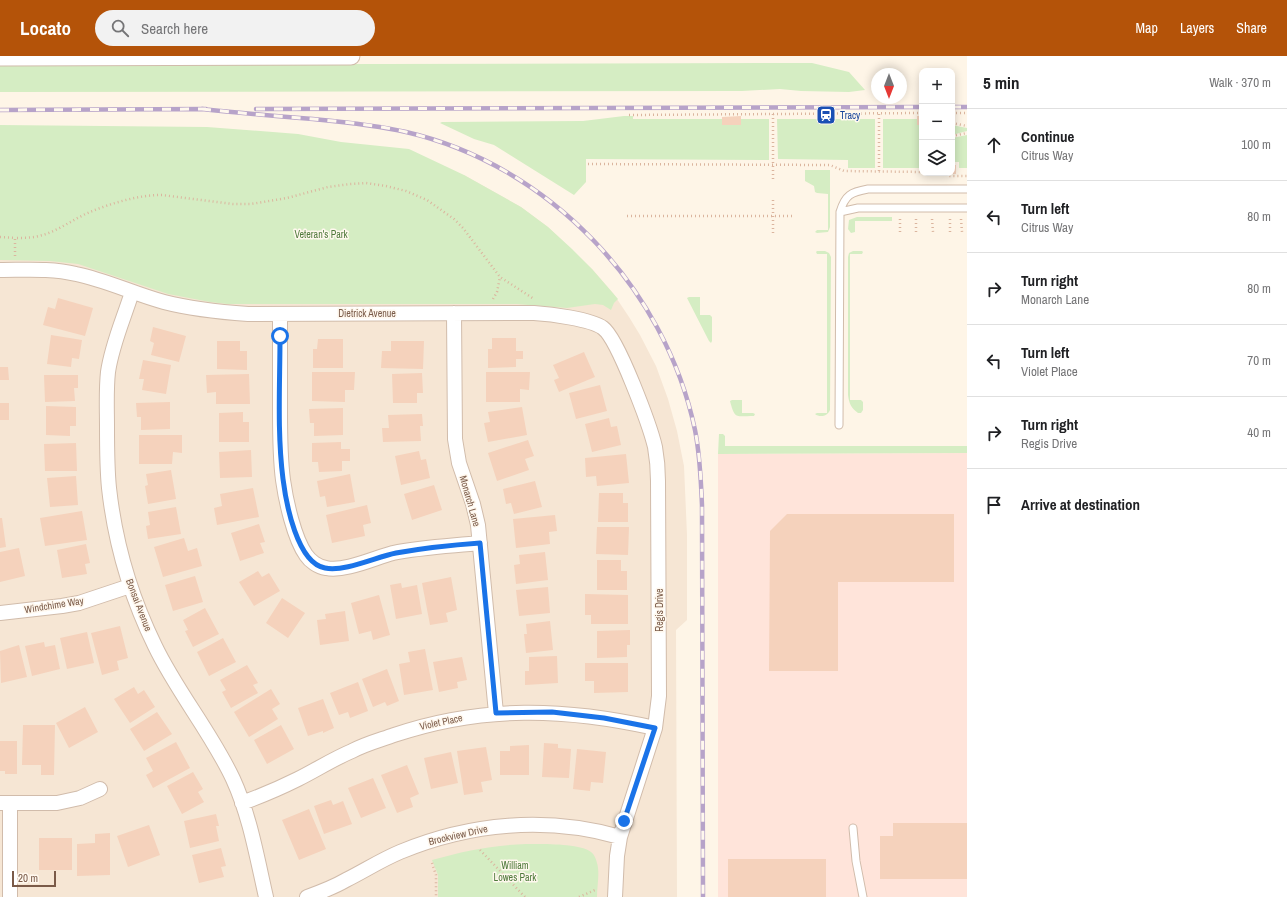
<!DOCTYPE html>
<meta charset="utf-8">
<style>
:root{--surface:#fff;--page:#f2f2f2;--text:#202124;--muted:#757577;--line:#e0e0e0;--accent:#b45309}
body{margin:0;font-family:"Archivo Narrow",sans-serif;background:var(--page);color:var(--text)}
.controls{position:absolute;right:12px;top:12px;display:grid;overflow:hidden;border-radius:8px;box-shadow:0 2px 10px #0003}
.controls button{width:36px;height:36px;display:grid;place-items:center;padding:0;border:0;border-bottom:1px solid var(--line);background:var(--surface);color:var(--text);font:20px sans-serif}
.compass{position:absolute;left:871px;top:12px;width:36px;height:36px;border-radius:50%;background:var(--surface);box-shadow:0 2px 10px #0003;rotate:180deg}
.scale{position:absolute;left:12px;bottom:10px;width:44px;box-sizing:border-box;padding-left:4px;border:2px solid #7a5a48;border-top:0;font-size:11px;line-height:14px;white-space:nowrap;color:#7a5a48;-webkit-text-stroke:3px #fff8ee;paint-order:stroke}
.stop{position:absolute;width:12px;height:12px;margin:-9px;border:3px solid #1a73e8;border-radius:50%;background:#fff}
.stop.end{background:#1a73e8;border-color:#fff;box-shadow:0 1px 4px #0008}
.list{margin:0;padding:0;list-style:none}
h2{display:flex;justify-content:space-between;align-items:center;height:52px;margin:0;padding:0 16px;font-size:17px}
h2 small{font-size:13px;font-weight:400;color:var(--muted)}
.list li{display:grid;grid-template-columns:26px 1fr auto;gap:12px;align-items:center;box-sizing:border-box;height:72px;padding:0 16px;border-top:1px solid var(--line)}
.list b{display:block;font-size:15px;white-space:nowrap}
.list p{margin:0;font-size:13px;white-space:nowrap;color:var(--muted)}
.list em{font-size:13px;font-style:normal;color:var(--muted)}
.icon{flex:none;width:22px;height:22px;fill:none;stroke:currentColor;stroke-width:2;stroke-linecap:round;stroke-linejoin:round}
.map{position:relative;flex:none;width:967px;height:841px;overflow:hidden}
header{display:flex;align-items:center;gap:24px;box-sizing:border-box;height:56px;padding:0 20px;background:var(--accent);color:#fff}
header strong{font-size:19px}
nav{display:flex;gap:22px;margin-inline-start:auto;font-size:14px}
.search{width:280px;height:36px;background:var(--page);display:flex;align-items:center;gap:10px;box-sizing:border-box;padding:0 14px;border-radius:22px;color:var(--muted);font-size:15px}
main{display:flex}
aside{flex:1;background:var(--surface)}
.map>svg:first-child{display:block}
.residential{fill:#f6e6d4}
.commercial{fill:#ffe4da}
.green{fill:#d5edc3}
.building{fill:#f5d2bc}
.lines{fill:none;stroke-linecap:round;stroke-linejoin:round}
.service-casing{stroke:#d1bcab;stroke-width:9}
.minor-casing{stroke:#d1bcab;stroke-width:16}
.tertiary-casing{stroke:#d1bcab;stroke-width:19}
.path{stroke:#dbb59e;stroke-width:2.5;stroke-dasharray:1 3;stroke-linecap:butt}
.service{stroke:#fff;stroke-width:7}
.minor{stroke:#fff;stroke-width:14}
.tertiary{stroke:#fff;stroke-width:17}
.rail-casing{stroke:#b7a3c9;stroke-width:4.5}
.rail{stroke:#fff8ee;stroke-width:3;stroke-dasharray:9;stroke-linecap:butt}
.route{stroke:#1a73e8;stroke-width:5}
.labels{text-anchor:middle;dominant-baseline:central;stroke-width:3;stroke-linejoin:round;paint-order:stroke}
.transit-label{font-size:10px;fill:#164399;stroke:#fff8ee;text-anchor:start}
.park-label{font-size:10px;fill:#507a3c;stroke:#fff8ee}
.street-label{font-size:10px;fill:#7a5a48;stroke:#fff8ee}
</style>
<header>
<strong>Locato</strong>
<div class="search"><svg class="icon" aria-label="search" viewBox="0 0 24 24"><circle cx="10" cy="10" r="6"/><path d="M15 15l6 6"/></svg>Search here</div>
<nav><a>Map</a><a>Layers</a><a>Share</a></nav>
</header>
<main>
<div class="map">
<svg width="967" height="841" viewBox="0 0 967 841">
<rect width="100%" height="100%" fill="#fef5e7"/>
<path class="residential" d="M0,107l464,12 57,32 27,20 44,42 21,24 16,24 11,18 16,31 12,33 9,32 7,35 3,69v85l-11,10 1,267h-677z"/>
<path class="commercial" d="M967,397v444h-249v-443z"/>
<path class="green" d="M812,7l37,9 16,18 -16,2 -48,-1 -21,-2 -38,2 -742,1v-27z
M624,60h9v3h136v41l-183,-1v23l-12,13 -80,-50 -20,-6 -34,-16 2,-1 141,-1z
M777,63h98v49h-27v-8l-70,-1z
M883,63h39v49h-39z
M0,69l207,2 91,7 43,8 68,7 55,26 57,32 27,20 24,22 20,20 26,30 -4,4 -3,7 -8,-5 -8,-1 -28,4 -50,-4h-290l-17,-2 -42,-8 -90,-30 -28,-3 -50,-1z
M952,69l15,3v3l-15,4z
M967,79v33h-8v-6h-7v-24z
M805,114h25v57l-2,5 -11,1 -2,-1 2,-2h11v-36l-11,-1 -2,-1 -1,-6 -9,-5z
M857,161h35v4h-37v11l-4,1 -3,-4 1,-9z
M817,195h8l4,2 2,4 -1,153c-2,6 -10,8 -15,4l2,-1h10v-159h-10l-1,-2z
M853,195h9l1,1 -1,2h-12v146h11l2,2v8l-2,3h-3c-7,-5 -9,-10 -10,-18v-138l1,-4z
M689,241h11v18h10l2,2v24l-1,2 -2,-2 -22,-43z
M732,344h10v13h11l2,1 -1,2c-18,0 -19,4 -24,-15z
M719,378h4l2,2v10h242v7l-249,1z
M526,788c15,0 54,-1 65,8 3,2 5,7 6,11 3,10 0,23 0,34h-159v-22l-6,-15c31,-9 62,-15 94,-16z"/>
<path class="building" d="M741,60v9h-19v-8z
M917,60h5v9h-5z
M952,109h4v9h-4z
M58,242l35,10 -8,28 -42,-11 5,-18 7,2z
M153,271l33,9 -7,26 -28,-7 3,-12 -4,-2z
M51,279l31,5 -3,19 -7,-1 -1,9 -24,-3z
M492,282h24v13h7v8h-7v8l-28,1v-19h4z
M318,283h25v29h-30v-19h4z
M217,285h23v10h7v19l-30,-1z
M391,285h33l-1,28 -42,-1 1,-17h9z
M584,296l11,25 -36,15 -5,-12 5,-2 -6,-13z
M143,304l28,5 -5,29 -24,-4 2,-11h-5z
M0,311h8l1,13h-9z
M312,316h43l-1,18h-9v12l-33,-1z
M486,316h44l-1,18 -9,-1v13h-34z
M422,317l1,20h-6v10h-24l-1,-29z
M249,318l1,30h-34v-12l-9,1 -1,-18z
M44,319h34v13h-4l1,13 -30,1z
M600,329l7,26 -31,8 -7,-26z
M170,346v27l-29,1v-13h-4l-1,-14z
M0,347h9v17h-9z
M46,350l30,1v19h-6v10l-24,-1z
M522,351l5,28 -39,7 -4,-19 6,-1 -2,-10z
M343,352v27l-29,1v-13h-4l-1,-14z
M243,356v10h6v20h-30v-29z
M422,358l1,12h-3l1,15 -38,1 -1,-14h7l-1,-13z
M609,362l2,9 6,-1 4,19 -29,7 -7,-28z
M139,379h43v18l-9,-1 -1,12h-33z
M528,384l6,16 -9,3 4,11 -32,11 -9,-28z
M341,386v7h9v12h-8v10l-23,1 -1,-10h-6v-19z
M76,387l1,28h-32l-1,-27z
M251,394l1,27 -32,1 -1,-26z
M419,395l2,9 5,-1 4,19 -29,7 -6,-29z
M626,398l3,29 -32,3 -1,-10 -10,1 -1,-19z
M171,414l5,29 -28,5 -3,-18 3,-1 -2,-11z
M350,418l5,28 -28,5 -2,-11 -5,1 -3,-16z
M76,420l2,29 -28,2 -3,-29z
M535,425l7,26 -28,7 -3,-11 -5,1 -3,-15z
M434,429l8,25 -30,10 -8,-26z
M253,432l6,29 -42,8 -3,-17 8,-2 -2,-12z
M599,437h24v10h5v19h-30z
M367,449l4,18 -8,2 2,11 -33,7 -6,-28z
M176,451l5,27 -33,5 -2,-13 4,-1 -2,-13z
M82,455l5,29 -42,6 -5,-28z
M787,458h167v68h-116v89h-69l1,-140z
M555,459l2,16 -8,1 1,12 -34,4 -3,-29z
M0,462h2l4,29 -6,1z
M259,468l6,18 -5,1 4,10 -24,8 -9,-28z
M597,471h32l-1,28 -32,-1z
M184,482l4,13 9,-3 5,18 -39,11 -9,-30z
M86,488l4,19 -5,1 2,10 -25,4 -5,-28z
M19,492l6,28 -25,6v-30z
M545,496l3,28 -32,4 -2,-19 6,-1 -1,-9z
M597,504h24v11h6v19h-30z
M258,515l4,6 7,-4 11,18 -26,15 -15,-24z
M195,520l8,26 -30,9 -8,-26z
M451,521l6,33 -11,3 2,9 -18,3 -8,-42z
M401,527l1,5 15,-3 5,29 -26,5 -6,-34z
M548,531l2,26 -31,3 -3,-26z
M585,538l43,1v29h-37v-9h-6z
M379,539l11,40 -17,5 -2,-9 -12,3 -8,-31z
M282,542l23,15 -17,25 -22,-15z
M205,552l14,26 -26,13 -8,-16 3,-1 -5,-10z
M345,555l4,30 -29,4 -3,-25 9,-1 -1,-5z
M550,565l3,29 -27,3 -2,-19h3l-1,-10z
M120,570l8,32 -11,3 2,9 -17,5 -11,-42z
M630,574v15h-3v12l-30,1v-27z
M87,576l7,31 -27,6 -7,-31z
M223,582l13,24 -27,14 -12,-24z
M44,586l1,5 10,-2 5,24 -28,7 -7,-30z
M19,589l8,32 -26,6 -1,-32z
M425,593l8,41 -29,5 -5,-31 11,-2 -2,-10z
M557,600l1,27 -33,2v-14h4v-14z
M462,601l5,23 -10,2 1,6 -19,4 -6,-30z
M585,607h43v29l-34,1v-12h-9z
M247,609l11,18 -5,2 5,8 -27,15 -9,-16 4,-2 -6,-10z
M387,613l12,32 -12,5 -2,-4 -12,5 -11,-28z
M358,626l10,29 -18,7 -2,-6 -9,3 -9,-22z
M134,631l4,7 6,-4 11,17 -25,16 -16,-24z
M271,633l9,15 -8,5 6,10 -29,18 -15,-25z
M323,643l11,29 -11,5v-2l-15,5 -10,-28z
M85,651l13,25 -29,16 -13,-25z
M157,656l15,22 -28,17 -14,-22z
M23,669h32l-1,50h-13v-10h-19z
M281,669l13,24 -27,15 -13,-24z
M0,685h17v33h-12v-3h-5z
M176,686l14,26 -37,20 -7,-13 7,-4 -7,-13z
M544,687l14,1v4l13,1 -2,29 -27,-1z
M529,689v30h-29v-24h10v-5z
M486,691l6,33 -11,2 2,10 -19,3 -7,-44z
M577,693l29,3 -3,31 -12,-1 -1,9 -17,-2z
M451,696l7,31 -27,6 -7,-31z
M407,709l12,29 -9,4 3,9 -16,6 -16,-38z
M193,716l10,17 -5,3 6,10 -22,12 -15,-28z
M373,722l13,30 -25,10 -13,-30z
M331,744l2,5 10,-4 9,23 -28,10 -10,-28z
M309,753l17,40 -27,11 -17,-40z
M216,758l3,12h-3l3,15 -29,7 -6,-27z
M893,767h74v56h-87v-43h13z
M149,769l11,30 -32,12 -11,-31z
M110,777v42l-33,1v-32l18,-1v-9z
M39,782h33v32h-33z
M221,792l5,18 -5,1 3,10 -25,6 -7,-28z
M728,803h98v38h-98z"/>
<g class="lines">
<defs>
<path id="service" d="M840,156c5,-17 11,-20 28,-23h99
M839,369l1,-213 18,-4h109
M853,772l3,33 7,36"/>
<path id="minor" d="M0,214c26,0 51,-2 76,4 30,6 58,20 88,28 27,7 55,10 84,12l286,-1c16,1 57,6 69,15 15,11 47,98 52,119 2,11 3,22 3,34l1,215 -4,32 -35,109 -3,19 -2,41
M132,236c-8,26 -20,52 -24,80 -2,18 -1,37 -1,55 0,20 0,41 2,61 6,54 22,109 46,158 22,46 56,86 78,133 17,37 24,79 33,118
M454,257l1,126 4,24 14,41 5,21 18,188
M280,258c0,32 0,64 0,97 0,23 0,46 3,69 3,21 11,58 23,75 4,6 12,12 20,13 19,4 48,-10 67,-15 29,-6 58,-7 87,-10
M0,557l62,-7 17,-3 51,-17
M0,747h57l23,-5 20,-9
M242,747c19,-7 38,-15 56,-24 18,-9 35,-20 54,-28 13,-7 28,-11 42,-16 89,-30 171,-27 261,-7
M10,841v-94
M307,841c14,-5 27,-10 39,-17 18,-9 35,-20 54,-28 70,-29 146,-36 220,-15"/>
<path id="tertiary" d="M0,1l351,-1"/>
</defs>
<use href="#service" class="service-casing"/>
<use href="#minor" class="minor-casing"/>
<use href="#tertiary" class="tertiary-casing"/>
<path class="path" d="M952,57h15
M773,58v68
M879,58v58
M629,59l293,-2
M952,67l15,3
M952,80l15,-3
M588,108l242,1 14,6 78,1
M947,117l2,3h18
M773,144v33
M627,160h166
M900,163v13
M916,163v13
M932,163l1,13
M950,163v13
M961,163l1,13
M0,181l15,1
M15,200v-18c8,0 16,0 24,-2 18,-4 34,-17 51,-24 22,-9 48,-17 72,-17l71,9h18l36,-6 41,-11 22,-3 16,-1 20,3 20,5 21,9 27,19 9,9 37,49 34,22
M493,243l4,-7 3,-15
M480,794l45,47
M432,807l4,12v22
M579,841l16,-7"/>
<use href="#service" class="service"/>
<use href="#minor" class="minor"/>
<use href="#tertiary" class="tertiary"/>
<defs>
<path id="rail" d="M952,51h15
M202,53c37,4 74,7 111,10 31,3 63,6 93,13 143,33 259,155 289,298 5,25 6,50 7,75l1,392
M256,53l666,-2
M0,54l206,-1"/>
</defs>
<use href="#rail" class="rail-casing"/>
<use href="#rail" class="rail"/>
</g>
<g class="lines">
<path class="route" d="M280,280c0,48 -3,96 3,143 3,24 14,84 42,89 20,4 51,-11 71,-15 28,-5 56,-8 84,-10l16,170 56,-1 52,6 51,10 -31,93"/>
</g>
<defs>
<symbol id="station-square" viewBox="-11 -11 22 22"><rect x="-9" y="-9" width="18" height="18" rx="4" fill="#1a4fb4" stroke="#fff8ee"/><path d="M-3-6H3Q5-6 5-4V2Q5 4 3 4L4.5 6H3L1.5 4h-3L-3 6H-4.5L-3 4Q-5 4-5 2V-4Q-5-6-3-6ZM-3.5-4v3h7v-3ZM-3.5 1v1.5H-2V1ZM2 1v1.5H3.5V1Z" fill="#fff"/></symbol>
</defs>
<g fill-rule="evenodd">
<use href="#station-square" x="815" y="48" width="22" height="22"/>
</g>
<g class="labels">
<g class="transit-label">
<text x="840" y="59">Tracy</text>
</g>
<g class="park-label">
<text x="321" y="178">Veteran's Park</text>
<text x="515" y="809">William<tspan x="515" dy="12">Lowes Park</tspan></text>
</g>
<g class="street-label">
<text x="367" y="257">Dietrick Avenue</text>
<text transform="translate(470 445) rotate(74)">Monarch Lane</text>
<text transform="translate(54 549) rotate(-9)">Windchime Way</text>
<text transform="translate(139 549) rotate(69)">Bonsai Avenue</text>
<text transform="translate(659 554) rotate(-90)">Regis Drive</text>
<text transform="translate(441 666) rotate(-12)">Violet Place</text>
<text transform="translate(458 779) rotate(-13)">Brookview Drive</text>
</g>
</g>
</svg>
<div class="controls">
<button>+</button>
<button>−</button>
<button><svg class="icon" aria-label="layers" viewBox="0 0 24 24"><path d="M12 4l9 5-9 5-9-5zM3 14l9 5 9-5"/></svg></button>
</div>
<svg class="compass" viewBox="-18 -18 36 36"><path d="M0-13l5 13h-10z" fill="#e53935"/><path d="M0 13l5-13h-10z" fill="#757577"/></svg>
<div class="scale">20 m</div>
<div class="stop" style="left:280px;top:280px"></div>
<div class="stop end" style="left:624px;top:765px"></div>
</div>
<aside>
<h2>5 min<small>Walk · 370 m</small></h2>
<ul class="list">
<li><svg class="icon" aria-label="ahead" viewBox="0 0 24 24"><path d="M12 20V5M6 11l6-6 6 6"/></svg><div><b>Continue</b><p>Citrus Way</p></div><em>100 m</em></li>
<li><svg class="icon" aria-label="left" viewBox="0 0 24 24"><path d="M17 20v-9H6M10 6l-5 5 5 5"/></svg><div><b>Turn left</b><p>Citrus Way</p></div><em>80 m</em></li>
<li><svg class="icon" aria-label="right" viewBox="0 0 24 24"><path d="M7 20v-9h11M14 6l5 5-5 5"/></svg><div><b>Turn right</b><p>Monarch Lane</p></div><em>80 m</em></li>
<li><svg class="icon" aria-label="left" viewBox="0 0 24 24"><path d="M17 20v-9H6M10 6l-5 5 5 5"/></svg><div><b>Turn left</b><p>Violet Place</p></div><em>70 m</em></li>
<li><svg class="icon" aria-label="right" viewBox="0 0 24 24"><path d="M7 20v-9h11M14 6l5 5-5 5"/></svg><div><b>Turn right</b><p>Regis Drive</p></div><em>40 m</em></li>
<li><svg class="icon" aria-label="arrive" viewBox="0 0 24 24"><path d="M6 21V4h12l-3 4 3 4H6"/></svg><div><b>Arrive at destination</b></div></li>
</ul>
</aside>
</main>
